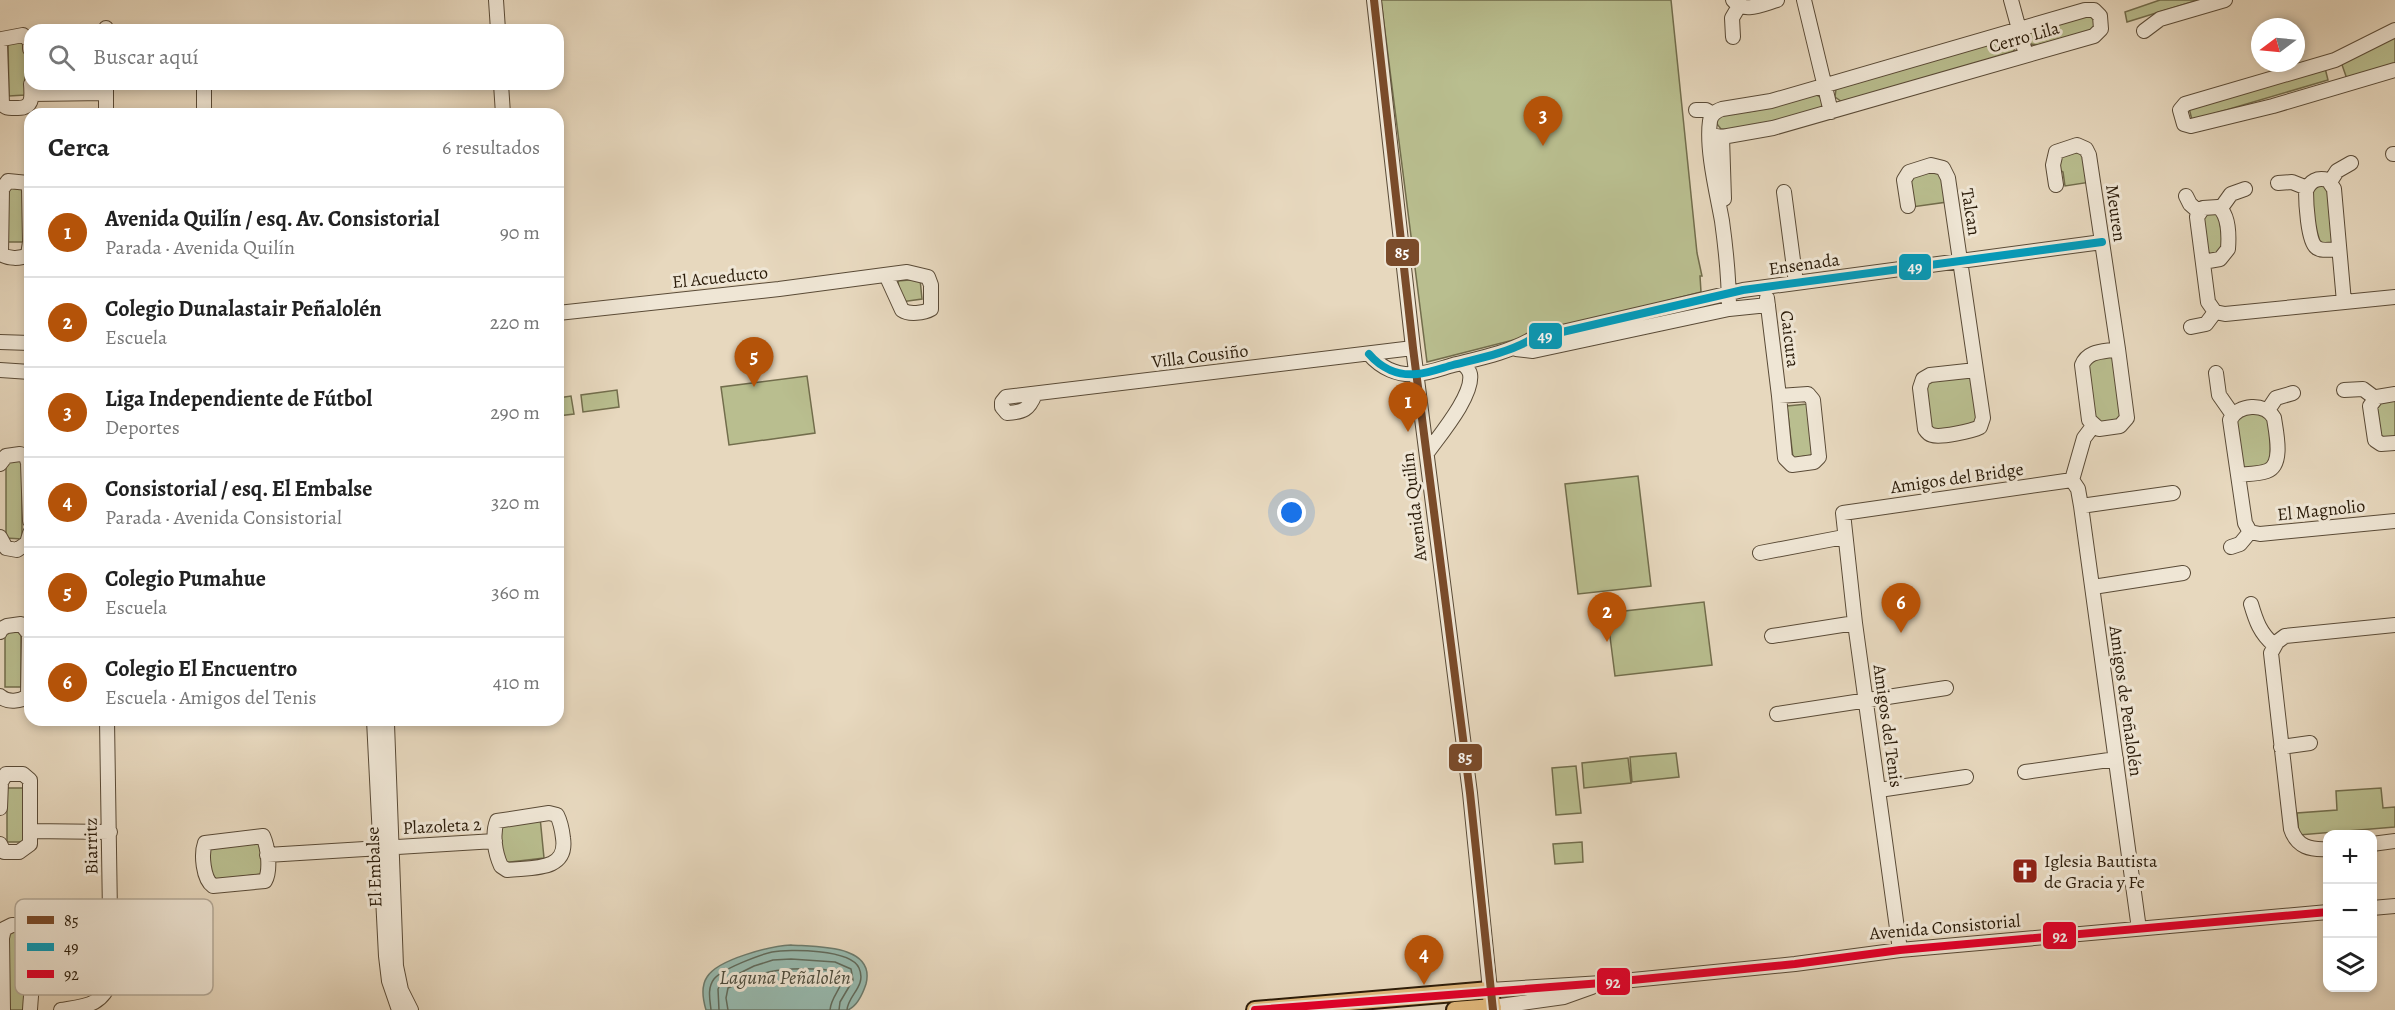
<!DOCTYPE html>
<html lang="es">
<meta charset="utf-8">
<style>
:root{--surface:#fff;--page:#f2f2f2;--text:#222;--muted:#767676;--line:#e0e0e0;--accent:#b45309}
body{margin:0;font-family:Alegreya,serif;background:var(--page);color:var(--text)}
.controls{position:absolute;right:18px;bottom:18px;display:grid;overflow:hidden;border-radius:12px;box-shadow:0 3px 9px #0003}
.controls button{width:54px;height:54px;display:grid;place-items:center;padding:0;border:0;border-bottom:2px solid var(--line);background:var(--surface);color:var(--text);font:30px sans-serif}
.compass{position:absolute;left:2251px;top:18px;width:54px;height:54px;border-radius:50%;background:var(--surface);box-shadow:0 3px 9px #0003;rotate:254deg}
.you{position:absolute;left:1292px;top:513px;width:21px;height:21px;margin:-15px;border:4px solid #fff;border-radius:50%;background:#1a73e8;box-shadow:0 0 0 9px #1a73e833}
.badge{display:grid;place-items:center;width:39px;height:39px;border-radius:50%;background:var(--accent);color:#fff;font-size:20px;font-weight:700}
.pin{position:absolute;translate:-50% -50px;filter:drop-shadow(0 2px 3px #0008)}
.pin::after{content:'';position:absolute;top:32px;width:21px;height:18px;background:inherit;clip-path:polygon(0 0,100% 0,50% 100%)}
.list{margin:0;padding:0;list-style:none}
h2{display:flex;justify-content:space-between;align-items:center;height:78px;margin:0;padding:0 24px;font-size:26px}
h2 small{font-size:20px;font-weight:400;color:var(--muted)}
.list li{display:grid;grid-template-columns:39px 1fr auto;gap:18px;align-items:center;box-sizing:border-box;height:90px;padding:0 24px;border-top:2px solid var(--line)}
.list b{display:block;font-size:22px;white-space:nowrap}
.list p{margin:0;font-size:20px;white-space:nowrap;color:var(--muted)}
.list em{font-size:20px;font-style:normal;color:var(--muted)}
.icon{flex:none;width:33px;height:33px;fill:none;stroke:currentColor;stroke-width:2;stroke-linecap:round;stroke-linejoin:round}
.map{position:relative;flex:none;width:2395px;height:1010px;overflow:hidden}
.search{position:absolute;background:var(--surface);box-shadow:0 3px 9px #0003;left:24px;top:24px;width:540px;height:66px;display:flex;align-items:center;gap:15px;box-sizing:border-box;padding:0 21px;border-radius:18px;color:var(--muted);font-size:22px}
.panel{position:absolute;background:var(--surface);box-shadow:0 3px 9px #0003;left:24px;top:108px;width:540px;height:618px;border-radius:18px}
.map>svg:first-child{display:block}
.green{fill:#b9be8f;stroke:#726d4c;stroke-width:1.5}
.water{fill:#97baaf;stroke:#6c7b6d;stroke-width:1.5}
.lines{fill:none;stroke-linecap:round;stroke-linejoin:round}
.shore{stroke:#616b5c;stroke-width:1.5}
.minor-casing{stroke:#5a4b37;stroke-width:16}
.major-casing{stroke:#2b1c0a;stroke-width:20}
.minor{stroke:#efe6d5;stroke-width:14}
.major{stroke:#e4bc7f;stroke-width:16}
.bus-1-casing{stroke:#efe6d5;stroke-width:12}
.bus-2-casing{stroke:#efe6d5;stroke-width:12}
.bus-3-casing{stroke:#efe6d5;stroke-width:12}
.bus-1{stroke:#7a4b2a;stroke-width:8}
.bus-2{stroke:#049bba;stroke-width:8}
.bus-3{stroke:#e4002b;stroke-width:8}
.labels{text-anchor:middle;dominant-baseline:central;stroke-width:6;stroke-linejoin:round;paint-order:stroke}
.street-label{font-size:18px;fill:#2b1c0a;stroke:#efe6d5}
.poi-label{font-size:18px;fill:#2b1c0a;stroke:#efe6d5;text-anchor:start}
.water-label{font-size:20px;font-style:italic;fill:#4b4b3c;stroke:#efe6d5}
.key{fill:#efe6d5;stroke:#b4a998;stroke-width:1.5}
.key-label{font-size:16px;fill:#2b1c0a}
.line-badge{stroke:#efe6d5;stroke-width:2}
.badge-label{font-size:16px;text-anchor:middle;font-weight:bold;fill:#fff}
</style>
<div class="map">
<svg width="2395" height="1010" viewBox="0 0 2395 1010">
<rect width="100%" height="100%" fill="#e7d8be"/>
<filter id="stains"><feTurbulence type="fractalNoise" baseFrequency=".00333" numOctaves="4"/><feColorMatrix values="0 0 0 0 .2 0 0 0 0 .09 0 0 0 0 .02 0 0 0 .5 -.17"/></filter>
<radialGradient id="worn" r=".72"><stop offset=".6" stop-color="#630" stop-opacity="0"/><stop offset="1" stop-color="#630" stop-opacity=".3"/></radialGradient>
<path class="green" d="M1381,0h290l26,253 5,23h-2l1,16 -274,70z
M2160,0h38l-71,22 -2,-10z
M2093,14l3,16 -58,15 -7,-1 -2,-4 1,-8z
M2395,36v29l-48,14 -6,-17z
M2010,38l3,2 3,7 -3,5 -4,2 -167,48 -7,-5 1,-8z
M8,41h17v54l-16,1z
M2325,68l3,12 -136,40 -3,-12z
M1815,94l7,4v8l-3,3c-30,9 -66,23 -98,20l-4,-5v-6l8,-4 29,-3z
M2081,150l10,32 -26,4 -2,-14 -5,-3 -1,-11z
M1939,169l8,33 -35,5 -3,-29z
M2315,184l14,1 4,58 -16,1 -9,-49z
M7,188h16l1,54h-17z
M2219,213l4,35 -9,7 -6,-1 -8,-40z
M920,279l2,20 -21,3 -3,-21z
M2110,356l3,1 10,57 -9,9 -19,-1 -9,-51 3,-11z
M1964,375l7,3 8,38 -6,10 -41,5 -9,-41 6,-11z
M807,376l8,57 -86,12 -8,-58z
M617,390l2,17 -36,5 -2,-17z
M571,396l3,18 -16,2v-18z
M2395,397v42l-15,-1 -6,-35z
M1807,404l6,51 -20,3 -6,-52z
M2258,412l12,8 1,44 -25,4 -5,-4 -5,-47z
M6,461h16v78l-16,-1z
M1638,476l13,110 -73,8 -13,-110z
M1704,602l8,63 -97,11 -8,-63z
M5,632h16v55h-16z
M1676,753l3,24 -47,5 -2,-25z
M1628,758l3,25 -47,5 -2,-25z
M1576,766l5,47 -25,2 -4,-47z
M7,788h16v54h-16z
M2381,788l2,20 12,-1v20l-96,8 -2,-22 40,-3 -1,-19z
M540,817l4,41 -43,5 -5,-41z
M260,839l3,35 -54,6 -4,-35z
M1582,842l1,20 -28,2 -2,-20z
M8,932h15l1,78h-16z"/>
<path class="water" d="M791,945c24,2 85,-1 75,39 -3,9 -9,22 -18,26h-142c-3,-10 -5,-24 1,-33 11,-18 64,-31 84,-32z"/>
<g class="lines">
<path class="shore" d="M711,1010c-1,-10 -4,-22 3,-31 8,-10 45,-24 58,-27 17,-3 79,-3 87,16 8,18 -11,27 -12,42
M719,1010l-1,-21 4,-7 32,-16 19,-6 18,-1 44,3 16,7 2,11 -13,22 -1,8
M728,1010l-2,-12 2,-10c35,-16 48,-21 87,-19 11,1 19,1 28,6 0,13 -12,21 -13,35"/>
<defs>
<path id="minor" d="M496,0l2,30
M1374,0l39,348 57,445 20,197 112,-7 193,-19 105,-14 428,-38
M1733,0c10,14 30,4 44,0
M1804,0l27,112
M2011,0l15,55
M106,28v2
M2395,30l-60,30 -150,44 -5,6 4,14 7,2 82,-20 122,-36
M2144,31l16,-12 65,-19
M1733,37l-1,-19 7,-12
M30,49v-8l-7,-6 -21,4 -2,5 2,60c5,5 7,4 14,4 17,1 16,-10 15,-24
M106,84v30
M501,84l2,30
M32,94l74,-1
M1696,110h10l7,4
M204,114v-26l2,-4
M1710,135l12,2 51,-9 321,-92 7,-7 -1,-13 -6,-6h-9l-314,91 -49,8c-6,2 -11,5 -12,12 -4,28 7,72 12,100 4,29 7,59 7,88
M1722,137l2,62
M2393,154h2
M8,181l20,2 1,6 1,53 -2,13c-8,4 -20,4 -27,-1l1,-65z
M2330,182l7,-11 14,-8
M2278,183l14,-1 15,6
M2056,185l-3,-20 3,-13 21,-7 9,4 3,6 29,194
M1784,192l12,91
M2186,196l4,8 9,8
M1908,206l-4,-26 5,-8 22,-7 12,3 5,10 28,192
M2221,208l10,-14 14,-5
M2339,249c-7,0 -18,3 -23,-2 -8,-6 -10,-45 -10,-56 4,-10 11,-14 22,-11l6,9 10,113
M2203,262l17,-3 8,-10c1,-13 1,-35 -10,-42l-15,1 -6,9 11,85 7,10
M1767,298l12,98
M2215,312l10,2 170,-17
M558,313l221,-24 128,-17 21,5 3,8v24c-7,4 -22,6 -29,1l-16,-35
M2191,327l15,-3 9,-12
M0,342l30,1
M1516,349l17,2 196,-42 39,-4
M2118,349l9,69 -7,8 -21,3 -10,-9 -7,-55c6,-15 22,-13 36,-16z
M1369,354c12,14 29,22 48,20 12,-1 25,-6 36,-9 28,-7 54,-12 79,-26l211,-49 359,-48
M0,370l30,2
M1976,370l7,48 -3,9c-8,4 -40,11 -48,8 -4,-1 -5,-3 -7,-6l-5,-41 3,-9 7,-4z
M2216,373l3,22 14,20
M2344,390l19,-1 12,9
M1035,394c-6,16 -12,18 -28,19l-5,-6v-5l4,-5 407,-49
M1808,394l5,6 6,57 -5,5 -22,3 -7,-7 -6,-62z
M2395,394l-18,3 -7,9 5,34 6,4 14,-1
M2268,410l8,-12 17,-5
M1427,453c12,-17 47,-58 43,-79 -1,-5 -5,-8 -8,-11
M0,464l6,-8 14,-2 6,2 2,7 2,58
M2238,475c9,-1 20,-1 29,-4 17,-6 9,-39 7,-53 -9,-16 -36,-14 -44,2l15,103 5,9
M2072,480l6,9 3,17 58,423
M2072,480l12,-42 9,-12
M2081,506l92,-13
M2250,532l10,2 135,-13
M0,537l6,11 11,2 10,-7 3,-10
M2231,547l9,-3 10,-12
M1760,553l84,-16
M2093,587l90,-14
M2251,604c5,17 9,29 23,41
M0,632l1,-3 6,-3 14,-2 8,10 -1,61c-7,7 -21,8 -28,1
M1772,636l83,-13
M1777,714l169,-26
M374,720l12,236 3,25 10,29
M385,720l2,4 9,242 5,24 10,20
M2281,747l29,-4
M2025,772l91,-13
M1879,790l87,-13
M0,808l1,-26 5,-8h17l7,6v64l-11,8h-15l-4,-8
M549,813l8,2c4,8 5,14 6,23 5,34 -32,29 -56,32l-6,-4c-6,-13 -9,-32 -4,-45z
M30,831l80,1
M263,836c5,11 8,34 2,45l-52,5c-10,-7 -12,-32 -8,-43z
M2372,844l23,-3
M2328,849c-18,1 -31,-2 -37,-20l-20,-176 6,-11 8,-6 110,-11
M267,855l228,-14
M2372,908l23,-2
M1900,950l-45,-327 -12,-110 229,-33
M1493,1007l71,-10 28,-10
M3,1010l-1,-72 2,-9 8,-4h13c13,17 6,64 5,85
M61,1010c24,-4 42,-4 50,-31l-4,-259"/>
<path id="major" d="M1255,1010l235,-20 3,20
M1455,1010l38,-3"/>
</defs>
<use href="#minor" class="minor-casing"/>
<use href="#major" class="major-casing"/>
<use href="#minor" class="minor"/>
<use href="#major" class="major"/>
<defs>
<path id="bus-1" d="M1374,0l39,348 57,445 23,217"/>
<path id="bus-2" d="M1369,354c12,14 29,22 48,20 12,-1 25,-6 36,-9 28,-7 54,-12 79,-26l211,-49 359,-48"/>
<path id="bus-3" d="M1255,1010l347,-27 193,-19 105,-14 428,-38"/>
</defs>
<use href="#bus-1" class="bus-1-casing"/>
<use href="#bus-2" class="bus-2-casing"/>
<use href="#bus-3" class="bus-3-casing"/>
<use href="#bus-1" class="bus-1"/>
<use href="#bus-2" class="bus-2"/>
<use href="#bus-3" class="bus-3"/>
</g>
<defs>
<symbol id="church-square" viewBox="-11 -11 22 22"><rect x="-9" y="-9" width="18" height="18" rx="4" fill="#8f2418" stroke="#efe6d5"/><path d="M-1.2-6h2.4v3.5h3.3v2.4h-3.3V6h-2.4V-.1h-3.3v-2.4h3.3Z" fill="#fff"/></symbol>
</defs>
<g fill-rule="evenodd">
<use href="#church-square" x="2010" y="856" width="30" height="30"/>
</g>
<g class="labels">
<g class="street-label">
<text transform="translate(2024 37) rotate(-16)">Cerro Lila</text>
<text transform="translate(1971 212) rotate(81)">Talcan</text>
<text transform="translate(2116 213) rotate(82)">Meuren</text>
<text transform="translate(1804 264) rotate(-8)">Ensenada</text>
<text transform="translate(720 277) rotate(-6)">El Acueducto</text>
<text transform="translate(1790 339) rotate(83)">Caicura</text>
<text transform="translate(1200 356) rotate(-7)">Villa Cousiño</text>
<text transform="translate(1957 478) rotate(-8)">Amigos del Bridge</text>
<text transform="translate(1414 507) rotate(-97)">Avenida Quilín</text>
<text transform="translate(2321 510) rotate(-6)">El Magnolio</text>
<text transform="translate(2126 701) rotate(82)">Amigos de Peñalolén</text>
<text transform="translate(1888 726) rotate(82)">Amigos del Tenis</text>
<text transform="translate(442 826) rotate(-3)">Plazoleta 2</text>
<text transform="translate(91 846) rotate(-91)">Biarritz</text>
<text transform="translate(374 867) rotate(-92)">El Embalse</text>
<text transform="translate(1945 927) rotate(-5)">Avenida Consistorial</text>
</g>
<g class="poi-label">
<text x="2044" y="861">Iglesia Bautista<tspan x="2044" dy="21">de Gracia y Fe</tspan></text>
</g>
<g class="water-label">
<text x="785" y="977">Laguna Peñalolén</text>
</g>
</g>
<rect x="15" y="899" width="198" height="96" rx="9" class="key"/>
<rect x="27" y="916" width="27" height="8" fill="#7a4b2a"/>
<rect x="27" y="943" width="27" height="8" fill="#049bba"/>
<rect x="27" y="970" width="27" height="8" fill="#e4002b"/>
<g class="key-label">
<text x="64" y="926">85</text>
<text x="64" y="953">49</text>
<text x="64" y="980">92</text>
</g>
<g class="line-badge">
<rect x="1385" y="238" width="35" height="29" rx="6" fill="#7a4b2a"/>
<rect x="1898" y="253" width="34" height="28" rx="6" fill="#049bba"/>
<rect x="1528" y="322" width="35" height="28" rx="6" fill="#049bba"/>
<rect x="1448" y="743" width="35" height="29" rx="6" fill="#7a4b2a"/>
<rect x="2042" y="921" width="35" height="29" rx="6" fill="#e4002b"/>
<rect x="1596" y="967" width="35" height="29" rx="6" fill="#e4002b"/>
</g>
<g class="badge-label">
<text x="1402" y="258">85</text>
<text x="1915" y="273">49</text>
<text x="1545" y="342">49</text>
<text x="1465" y="763">85</text>
<text x="2060" y="942">92</text>
<text x="1613" y="988">92</text>
</g>
<rect width="100%" height="100%" filter="url(#stains)"/>
<rect width="100%" height="100%" fill="url(#worn)"/>
</svg>
<div class="controls">
<button>+</button>
<button>−</button>
<button><svg class="icon" aria-label="layers" viewBox="0 0 24 24"><path d="M12 4l9 5-9 5-9-5zM3 14l9 5 9-5"/></svg></button>
</div>
<svg class="compass" viewBox="-18 -18 36 36"><path d="M0-13l5 13h-10z" fill="#e53935"/><path d="M0 13l5-13h-10z" fill="#767676"/></svg>
<div class="you"></div>
<div class="pin badge" style="left:1408px;top:432px">1</div>
<div class="pin badge" style="left:1607px;top:642px">2</div>
<div class="pin badge" style="left:1543px;top:146px">3</div>
<div class="pin badge" style="left:1424px;top:985px">4</div>
<div class="pin badge" style="left:754px;top:387px">5</div>
<div class="pin badge" style="left:1901px;top:633px">6</div>
<div class="search"><svg class="icon" aria-label="search" viewBox="0 0 24 24"><circle cx="10" cy="10" r="6"/><path d="M15 15l6 6"/></svg>Buscar aquí</div>
<section class="panel">
<h2>Cerca<small>6 resultados</small></h2>
<ul class="list">
<li><span class="badge">1</span><div><b>Avenida Quilín / esq. Av. Consistorial</b><p>Parada · Avenida Quilín</p></div><em>90 m</em></li>
<li><span class="badge">2</span><div><b>Colegio Dunalastair Peñalolén</b><p>Escuela</p></div><em>220 m</em></li>
<li><span class="badge">3</span><div><b>Liga Independiente de Fútbol</b><p>Deportes</p></div><em>290 m</em></li>
<li><span class="badge">4</span><div><b>Consistorial / esq. El Embalse</b><p>Parada · Avenida Consistorial</p></div><em>320 m</em></li>
<li><span class="badge">5</span><div><b>Colegio Pumahue</b><p>Escuela</p></div><em>360 m</em></li>
<li><span class="badge">6</span><div><b>Colegio El Encuentro</b><p>Escuela · Amigos del Tenis</p></div><em>410 m</em></li>
</ul>
</section>
</div>
